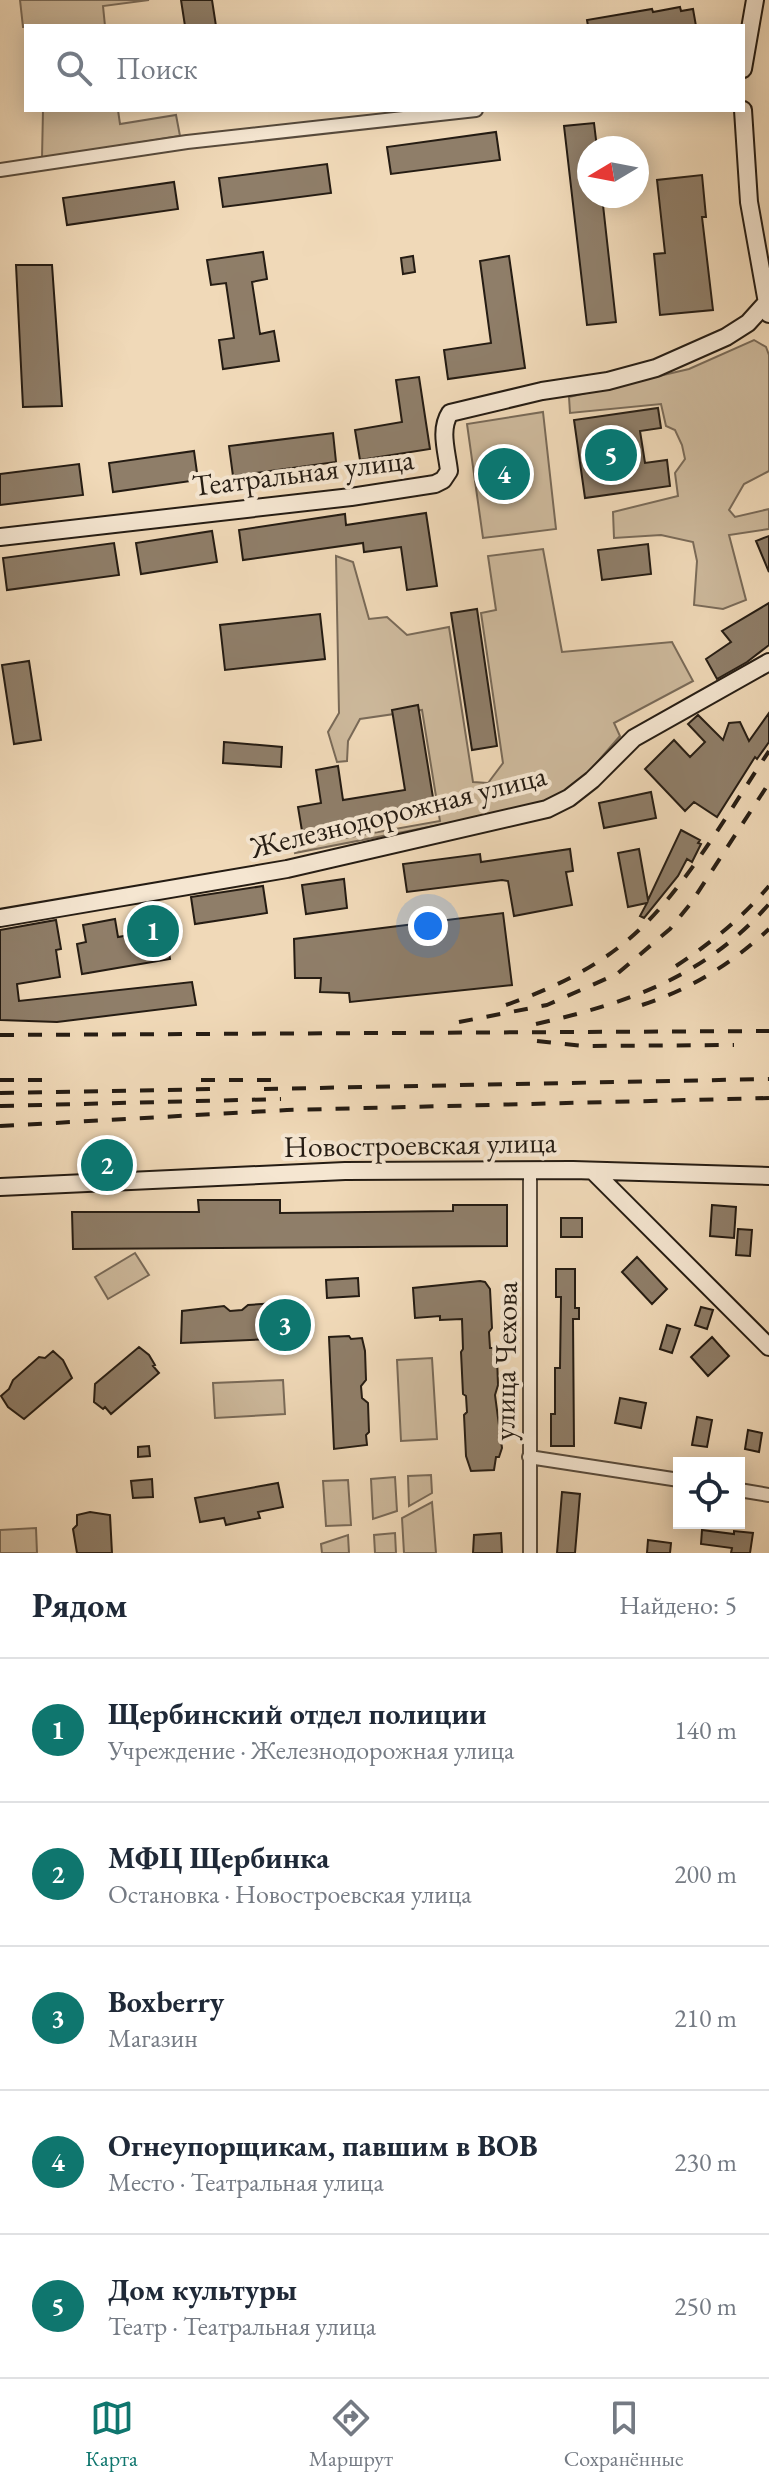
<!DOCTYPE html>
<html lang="ru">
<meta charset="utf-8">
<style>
:root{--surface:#fff;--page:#f2f2f3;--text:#1f2937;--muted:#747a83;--line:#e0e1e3;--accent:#0f766e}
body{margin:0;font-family:"EB Garamond",serif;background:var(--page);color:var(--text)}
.controls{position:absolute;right:24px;bottom:24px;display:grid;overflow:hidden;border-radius:0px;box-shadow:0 4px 20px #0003}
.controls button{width:72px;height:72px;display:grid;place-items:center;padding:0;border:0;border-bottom:2px solid var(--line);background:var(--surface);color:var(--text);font:40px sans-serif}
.compass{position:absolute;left:577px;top:136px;width:72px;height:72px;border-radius:50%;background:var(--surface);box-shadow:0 4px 20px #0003;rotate:260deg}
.you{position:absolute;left:428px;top:926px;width:28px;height:28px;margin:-20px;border:6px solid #fff;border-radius:50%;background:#1a73e8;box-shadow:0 0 0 12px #1a73e833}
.badge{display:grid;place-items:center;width:52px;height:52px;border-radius:50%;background:var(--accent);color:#fff;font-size:26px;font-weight:700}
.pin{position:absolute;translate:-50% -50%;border:4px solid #fff;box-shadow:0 2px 8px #0006}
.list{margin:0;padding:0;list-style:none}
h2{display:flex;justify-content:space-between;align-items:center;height:104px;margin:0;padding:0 32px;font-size:34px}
h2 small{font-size:26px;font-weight:400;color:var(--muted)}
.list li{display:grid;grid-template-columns:52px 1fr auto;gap:24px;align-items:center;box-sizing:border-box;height:144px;padding:0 32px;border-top:2px solid var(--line)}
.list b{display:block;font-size:30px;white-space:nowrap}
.list p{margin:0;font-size:26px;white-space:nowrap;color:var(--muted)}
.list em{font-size:26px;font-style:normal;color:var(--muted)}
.icon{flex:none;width:44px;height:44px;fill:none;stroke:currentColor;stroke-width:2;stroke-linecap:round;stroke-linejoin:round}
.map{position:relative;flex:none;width:769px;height:1553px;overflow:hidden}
.search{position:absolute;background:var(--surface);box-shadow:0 4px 20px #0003;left:24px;right:24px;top:24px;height:88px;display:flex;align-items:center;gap:20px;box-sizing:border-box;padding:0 28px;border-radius:0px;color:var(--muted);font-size:30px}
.sheet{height:824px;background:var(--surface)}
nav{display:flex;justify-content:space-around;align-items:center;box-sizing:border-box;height:112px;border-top:2px solid var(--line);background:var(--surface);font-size:22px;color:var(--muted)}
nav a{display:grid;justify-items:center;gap:4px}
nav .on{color:var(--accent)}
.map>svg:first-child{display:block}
.green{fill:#cdb99c;stroke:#796a58;stroke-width:2}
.building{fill:#8f7e69;stroke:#251c13;stroke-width:2}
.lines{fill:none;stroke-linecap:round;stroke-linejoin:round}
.street-casing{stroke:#584b3c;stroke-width:16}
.secondary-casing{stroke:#251c13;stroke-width:20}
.street{stroke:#f5e6d1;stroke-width:12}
.secondary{stroke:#f5e6d1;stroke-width:16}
.rail{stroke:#251c13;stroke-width:4;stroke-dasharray:14 14;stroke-linecap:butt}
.labels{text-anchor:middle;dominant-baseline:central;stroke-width:8;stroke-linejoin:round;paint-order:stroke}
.street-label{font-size:30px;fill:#251c13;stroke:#f5e6d1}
</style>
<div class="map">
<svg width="769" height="1553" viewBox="0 0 769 1553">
<rect width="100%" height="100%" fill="#f0d9b8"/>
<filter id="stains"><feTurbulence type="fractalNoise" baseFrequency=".0025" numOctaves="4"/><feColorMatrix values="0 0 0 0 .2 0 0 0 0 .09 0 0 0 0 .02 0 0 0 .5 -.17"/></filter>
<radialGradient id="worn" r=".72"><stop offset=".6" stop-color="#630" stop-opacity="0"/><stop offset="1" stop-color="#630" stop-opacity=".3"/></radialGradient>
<path class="green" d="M20,0h129l-46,6 2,20 -82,1z
M43,110h75l2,14 56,-9 4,21 -138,22z
M754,340l12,7 3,8v116l-25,13 -15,26 6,7 34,-8v20l-40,6 17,65 -23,9 -29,-4 3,-44 -4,-19 -32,-7 -47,3 -1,-26 65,-16 -3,-23 10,-14 -3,-14 -7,-15 -9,-4 -5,-22 -91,9 -1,-16 120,-28z
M543,412l13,117 -73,9 -16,-114z
M543,549l19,103 110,-10 21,39 -79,42 6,13 -42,48 -35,21 -248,48 -1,-6 146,-26 -18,-111 -62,9 -12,22 -1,20 -10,1 -9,-30 11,-19 -3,-157 17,6 16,57 18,-2 20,18 42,-8 24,155 15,1 15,-20 -22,-150 15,-3 -8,-54z
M135,1253l14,22 -41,24 -13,-22z
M432,1358l5,81 -36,2 -4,-81z
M283,1380l2,34 -70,4 -2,-35z
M431,1475l1,18 -23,13 -1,-30z
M395,1477l2,34 -24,8 -2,-40z
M348,1480l3,45 -25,1 -3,-45z
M432,1502l4,51h-32l-2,-35z
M36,1528l1,25h-37v-23z
M395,1533l1,20h-21l-1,-18z
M348,1535l1,18h-27l-1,-9z"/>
<path class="building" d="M181,0h31l4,26h-31z
M680,7l1,4 12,-2 3,17h-108l-1,-6 65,-11 1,3z
M594,123l3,25h-8v48h13l14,126 -29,3 -23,-199z
M496,132l4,28 -109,14 -4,-27z
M327,164l4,29 -108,14 -4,-29z
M702,175l4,42h-4l11,93 -53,5 -6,-61 11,-1 -8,-73z
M174,182l4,27 -111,16 -4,-27z
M263,252l4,27 -15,3 8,52 14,-3 5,30 -56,8 -4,-29 15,-2 -8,-55 -15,2 -4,-25z
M413,256l2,16 -12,2 -2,-16z
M509,256l16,112 -77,11 -4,-29 47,-7 -11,-82z
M16,265h36l10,141 -39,1z
M419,377l11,72 -70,11 -5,-30 47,-8 -6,-42z
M658,408l3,20 -21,3 5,32 22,-3 3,26 -85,12 -11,-78z
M333,433l3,29 -103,14 -4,-30z
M194,451l4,29 -85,12 -4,-29z
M79,464l4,31 -83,10v-31z
M426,513l11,73 -30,4 -6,-43 -37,5 -1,-9 -120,17 -4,-30 106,-16 1,11z
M212,531l5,31 -76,12 -5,-31z
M769,536v36l-13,-31z
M114,543l5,32 -112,15 -4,-32z
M648,544l3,30 -49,6 -4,-30z
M769,603v42l-22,17 -30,17 -11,-20 25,-17 -9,-11z
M477,609l20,137 -25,4 -21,-137z
M320,614l5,45 -100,11 -5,-45z
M29,661l12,79 -27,4 -12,-79z
M418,705l17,105 -133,21 -4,-24 23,-4 -5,-33 22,-4 5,34 62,-10 -13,-80z
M769,713v29l-12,17 -2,-2 -38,60 -23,-15 -9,9 -40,-42 29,-29 16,17 15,-15 -17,-18 10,-9 25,25 6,-17 11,-1 9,19z
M224,742l58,5 -1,20 -58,-4z
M651,792l5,26 -52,10 -5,-25z
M681,830l19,10 -2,3 3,1 -9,18 -5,-3 -9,17 -34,42 -4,-2 7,-13 -19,4 -10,-54 21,-4 9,51z
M570,849l3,22 -7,1 6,33 -58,11 -6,-35 -6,-1 -95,12 -4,-28 77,-10 1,8z
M344,879l3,29 -41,6 -4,-29z
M263,886l4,27 -72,11 -4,-27z
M503,913l9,72 -162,17 -1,-9 -29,-1 1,-14h-26l-1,-39z
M115,919l3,18 47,-8 5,30 -88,15 -5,-30 9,-2 -3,-17z
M56,920l5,29 -5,1 4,27 -43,7 2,17 173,-19 4,23 -139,17 -57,-2v-90z
M198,1200h82v13l173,-2v-6h54v41l-434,3 -1,-37h127z
M712,1205l24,2 -2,31 -24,-2z
M561,1218h21v19h-21z
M738,1229l14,1 -2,26 -14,-1z
M637,1257l30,32 -15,15 -30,-32z
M556,1269h19v39h4v11h-6l1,127h-23v-32h4v-46h5l1,-71h-5z
M358,1278l1,18 -32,2 -1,-18z
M480,1281l5,1 5,7 2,39 -3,4 1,16h3l4,9 1,28 -3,10 7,53 -3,9h-3l-2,13 -23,1 -5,-15 -2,-41 3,-3 -1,-16 -3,-2 -2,-42 2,-3 -1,-30 -22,1v-4l-25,2 -2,-30z
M276,1303l3,3 10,-1 5,33 -113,5 1,-32 42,-5 6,5 12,-1 6,-5z
M701,1307l12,3 -6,19 -12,-4z
M667,1325l13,4 -8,24 -12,-4z
M349,1336l2,3 11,-1 3,13 1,29 -5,6 1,12 6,5 1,29 -3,3 1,10 -33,4 -5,-112z
M712,1337l17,19 -21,20 -17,-19z
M139,1347l10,8 6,10 -2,1 6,7 -48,41 -6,-7 -2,2 -9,-7 1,-18z
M53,1351l10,9 9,18 -48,41 -16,-12 -7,-11 8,-7 4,-9 26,-23 6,1z
M620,1398l26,5 -5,25 -26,-5z
M697,1417l15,3 -5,27 -15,-2z
M748,1430l14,3 -3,19 -14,-3z
M149,1446l1,10 -12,1v-10z
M152,1479l1,18 -20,1 -2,-17z
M278,1483l5,24 -25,5 2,6 -34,7 -2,-7 -24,4 -5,-24z
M562,1492l18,2 -5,59h-18z
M90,1512l20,3 2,38h-35l-4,-24 4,-4v-10z
M702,1530l32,4v-3l19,2 -3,20h-19l1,-5 -31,-4z
M501,1533l1,20h-29l1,-18z
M648,1540l23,3 -1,10h-23z"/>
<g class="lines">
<defs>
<path id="street" d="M0,170l187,-28 289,-32
M530,1169v384
M529,1457l150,23
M739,1490l30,5"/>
<path id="secondary" d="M743,69l12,-69
M743,110l6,92 20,112
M0,537l351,-40 84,-13 8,-4 6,-9c-2,-19 -10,-41 1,-58l92,-22 66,-10 48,-13 70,-31 22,-14 18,-20
M0,918l287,-49 260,-60 22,-11 23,-18 42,-42 135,-76
M593,1171l176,176
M0,1187l345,-16 228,-1 196,6"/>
</defs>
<use href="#street" class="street-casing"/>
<use href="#secondary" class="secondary-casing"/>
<use href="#street" class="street"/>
<use href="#secondary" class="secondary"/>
<path class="rail" d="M676,966c35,-23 66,-48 93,-80
M506,1005c48,-17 95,-39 133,-75 49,-46 92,-122 130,-179
M642,1005c49,-16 89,-41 127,-76
M459,1022l88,-17 70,-31 53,-45 21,-26 78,-120
M536,1024c92,-21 169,-47 233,-120
M0,1035l769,-4
M537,1041l46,5 151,-1
M0,1080h45
M201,1080h76
M264,1089l505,-10
M0,1093l216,-4
M0,1106l281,-7
M0,1126l287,-16 482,-12"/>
</g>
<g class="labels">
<g class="street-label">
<text transform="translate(303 472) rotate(-7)">Театральная улица</text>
<text transform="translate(398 811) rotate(-14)">Железнодорожная улица</text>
<text transform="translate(420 1144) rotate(-1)">Новостроевская улица</text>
<text transform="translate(505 1361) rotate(-89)">улица Чехова</text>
</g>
</g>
<rect width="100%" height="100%" filter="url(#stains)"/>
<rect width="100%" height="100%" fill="url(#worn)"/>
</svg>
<div class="controls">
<button><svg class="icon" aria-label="locate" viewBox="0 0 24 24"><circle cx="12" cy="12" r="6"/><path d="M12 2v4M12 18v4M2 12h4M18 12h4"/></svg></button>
</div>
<svg class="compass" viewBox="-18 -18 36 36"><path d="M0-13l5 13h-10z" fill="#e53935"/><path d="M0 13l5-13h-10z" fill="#747a83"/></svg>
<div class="you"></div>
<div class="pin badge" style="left:153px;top:931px">1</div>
<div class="pin badge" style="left:107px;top:1165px">2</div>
<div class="pin badge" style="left:285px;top:1325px">3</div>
<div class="pin badge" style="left:504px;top:474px">4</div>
<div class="pin badge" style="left:611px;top:455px">5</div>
<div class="search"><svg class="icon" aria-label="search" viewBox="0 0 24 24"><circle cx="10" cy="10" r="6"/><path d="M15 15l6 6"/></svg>Поиск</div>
</div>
<section class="sheet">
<h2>Рядом<small>Найдено: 5</small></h2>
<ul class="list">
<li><span class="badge">1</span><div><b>Щербинский отдел полиции</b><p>Учреждение · Железнодорожная улица</p></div><em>140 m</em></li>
<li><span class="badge">2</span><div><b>МФЦ Щербинка</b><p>Остановка · Новостроевская улица</p></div><em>200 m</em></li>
<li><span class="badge">3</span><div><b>Boxberry</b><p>Магазин</p></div><em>210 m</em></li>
<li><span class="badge">4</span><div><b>Огнеупорщикам, павшим в ВОВ</b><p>Место · Театральная улица</p></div><em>230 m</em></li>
<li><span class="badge">5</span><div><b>Дом культуры</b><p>Театр · Театральная улица</p></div><em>250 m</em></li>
</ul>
</section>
<nav>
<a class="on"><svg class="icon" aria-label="map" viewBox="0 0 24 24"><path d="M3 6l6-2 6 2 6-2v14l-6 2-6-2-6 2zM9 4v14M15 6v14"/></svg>Карта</a>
<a><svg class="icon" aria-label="directions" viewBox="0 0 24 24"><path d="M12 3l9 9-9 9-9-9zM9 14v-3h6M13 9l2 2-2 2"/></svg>Маршрут</a>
<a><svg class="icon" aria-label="saved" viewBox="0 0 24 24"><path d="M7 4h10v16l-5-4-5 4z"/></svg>Сохранённые</a>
</nav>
